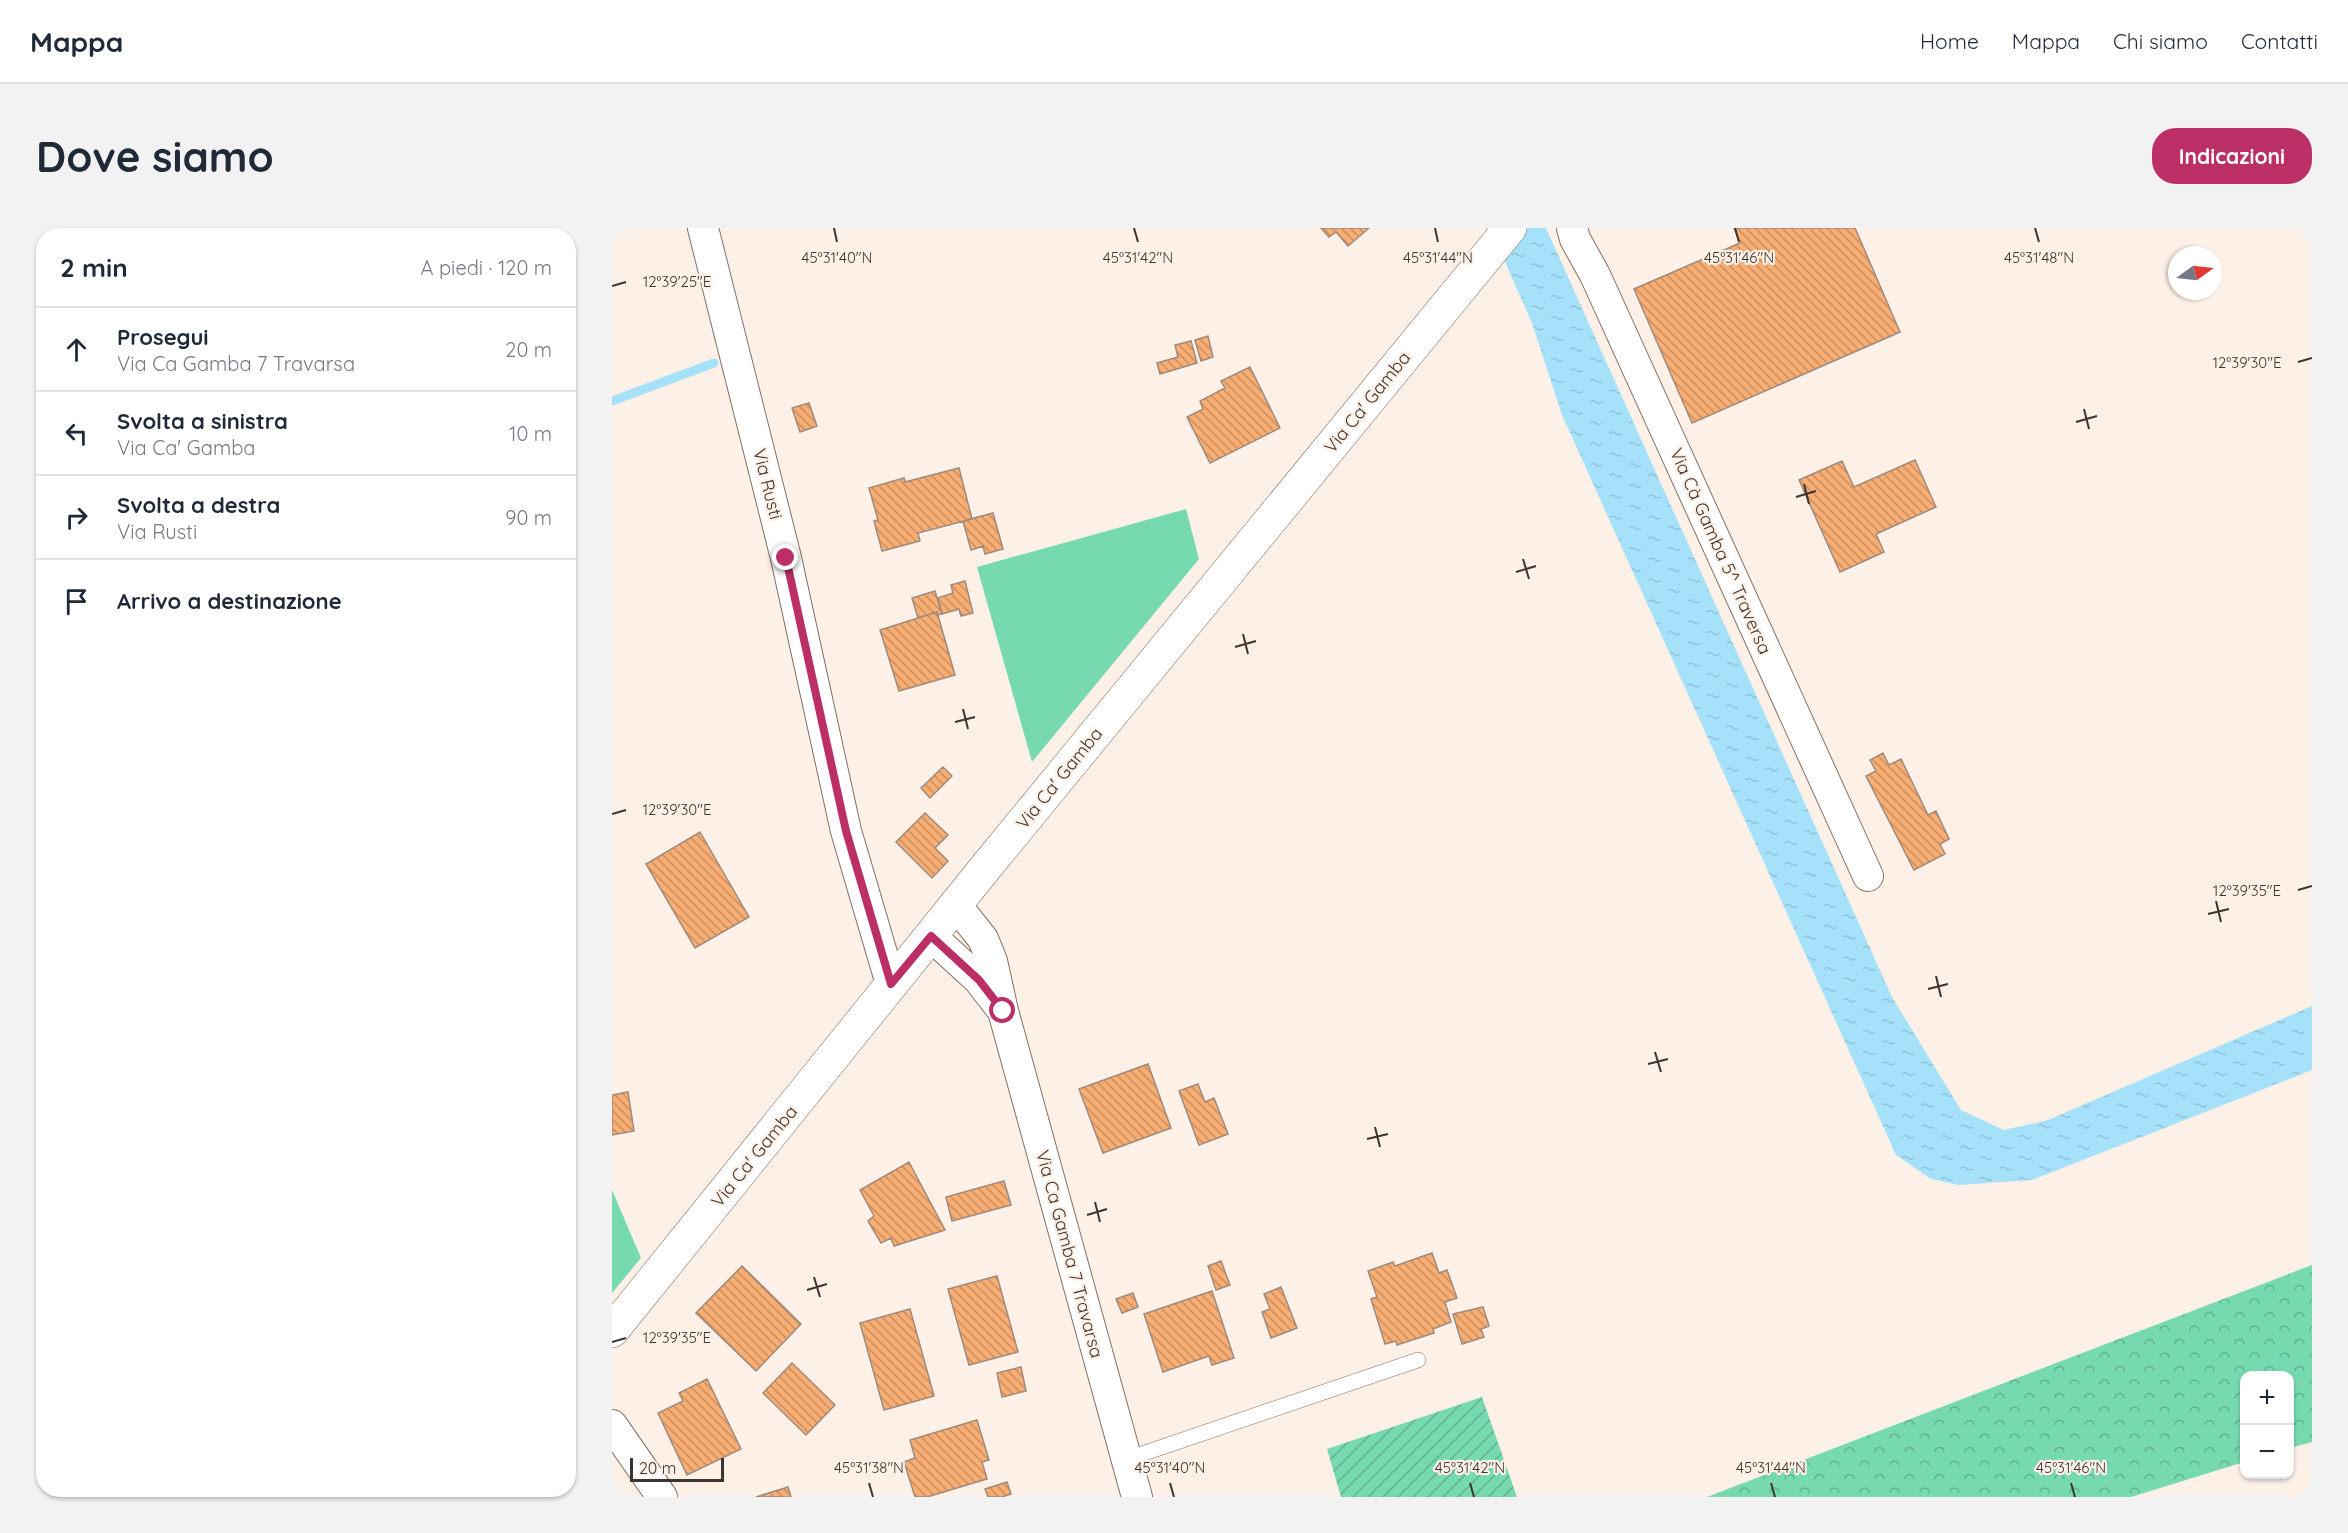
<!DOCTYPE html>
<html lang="it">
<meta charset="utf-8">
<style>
:root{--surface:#fff;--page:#f2f2f3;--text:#1f2937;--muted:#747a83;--line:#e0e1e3;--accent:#bb2f66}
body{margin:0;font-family:Quicksand,sans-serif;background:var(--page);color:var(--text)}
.controls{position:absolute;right:18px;bottom:18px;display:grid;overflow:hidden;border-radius:12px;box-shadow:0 2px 4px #0004}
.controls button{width:54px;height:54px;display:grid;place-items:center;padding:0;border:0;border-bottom:2px solid var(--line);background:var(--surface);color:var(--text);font:30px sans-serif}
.compass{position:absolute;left:1556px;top:18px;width:54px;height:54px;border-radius:50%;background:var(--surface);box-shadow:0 2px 4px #0004;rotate:75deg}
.scale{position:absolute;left:18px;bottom:15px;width:94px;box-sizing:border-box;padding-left:6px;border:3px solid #3d3530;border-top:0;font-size:16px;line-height:21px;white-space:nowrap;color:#3d3530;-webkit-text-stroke:4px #fdf0e7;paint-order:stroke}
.stop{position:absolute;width:18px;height:18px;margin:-14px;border:4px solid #bb2f66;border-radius:50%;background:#fff}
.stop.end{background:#bb2f66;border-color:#fff;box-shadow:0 2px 6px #0008}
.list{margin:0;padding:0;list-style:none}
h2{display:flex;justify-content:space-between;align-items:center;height:78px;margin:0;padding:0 24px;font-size:26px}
h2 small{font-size:20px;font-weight:400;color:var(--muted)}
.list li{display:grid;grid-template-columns:39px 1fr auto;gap:18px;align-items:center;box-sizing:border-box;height:84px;padding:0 24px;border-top:2px solid var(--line)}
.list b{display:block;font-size:22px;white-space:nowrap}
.list p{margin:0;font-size:20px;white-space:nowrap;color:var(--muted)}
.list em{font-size:20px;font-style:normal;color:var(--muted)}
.icon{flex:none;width:33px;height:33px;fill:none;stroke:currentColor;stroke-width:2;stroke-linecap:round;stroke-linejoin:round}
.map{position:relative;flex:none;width:1700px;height:1269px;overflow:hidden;border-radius:24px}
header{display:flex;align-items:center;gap:36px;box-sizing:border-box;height:84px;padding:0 30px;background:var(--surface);border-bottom:2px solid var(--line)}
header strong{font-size:28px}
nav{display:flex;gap:33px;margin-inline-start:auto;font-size:21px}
.intro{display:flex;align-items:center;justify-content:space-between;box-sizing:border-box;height:144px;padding:0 36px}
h1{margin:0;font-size:42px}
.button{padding:15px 27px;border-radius:24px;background:var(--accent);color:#fff;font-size:21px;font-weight:700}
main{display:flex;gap:36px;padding:0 36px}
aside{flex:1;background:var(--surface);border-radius:24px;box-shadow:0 2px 4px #0004}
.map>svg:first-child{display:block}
.green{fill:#76d9b0}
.forest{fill:url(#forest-crowns)}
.garden{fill:url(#garden-furrows)}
.water{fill:url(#water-ripples)}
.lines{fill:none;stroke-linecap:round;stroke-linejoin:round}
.stream{stroke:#a6e1fa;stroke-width:9}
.building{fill:url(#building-back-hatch);stroke:#9e8b7e;stroke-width:1.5}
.service-casing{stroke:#827063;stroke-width:16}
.minor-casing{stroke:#827063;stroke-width:32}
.tertiary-casing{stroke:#827063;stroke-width:34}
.service{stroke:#fff;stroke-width:15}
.minor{stroke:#fff;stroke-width:30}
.tertiary{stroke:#fff;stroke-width:33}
.route{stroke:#bb2f66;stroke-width:8}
.ticks{fill:none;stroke:#3d3530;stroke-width:2}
.labels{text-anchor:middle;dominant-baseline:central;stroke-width:4.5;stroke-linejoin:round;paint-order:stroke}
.street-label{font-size:18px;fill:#3d3530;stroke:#fdf0e7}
.ticks-label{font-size:15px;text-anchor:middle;fill:#3d3530;stroke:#fdf0e7;stroke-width:4.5;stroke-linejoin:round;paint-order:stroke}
</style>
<header>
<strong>Mappa</strong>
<nav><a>Home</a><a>Mappa</a><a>Chi siamo</a><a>Contatti</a></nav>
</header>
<div class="intro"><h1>Dove siamo</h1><a class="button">Indicazioni</a></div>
<main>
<aside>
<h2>2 min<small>A piedi · 120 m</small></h2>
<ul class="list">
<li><svg class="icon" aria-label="ahead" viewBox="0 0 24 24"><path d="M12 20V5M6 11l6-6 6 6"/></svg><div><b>Prosegui</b><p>Via Ca Gamba 7 Travarsa</p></div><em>20 m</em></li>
<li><svg class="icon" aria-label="left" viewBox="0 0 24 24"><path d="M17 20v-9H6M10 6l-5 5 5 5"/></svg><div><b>Svolta a sinistra</b><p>Via Ca' Gamba</p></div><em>10 m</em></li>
<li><svg class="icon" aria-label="right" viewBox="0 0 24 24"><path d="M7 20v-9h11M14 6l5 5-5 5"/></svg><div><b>Svolta a destra</b><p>Via Rusti</p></div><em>90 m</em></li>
<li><svg class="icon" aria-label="arrive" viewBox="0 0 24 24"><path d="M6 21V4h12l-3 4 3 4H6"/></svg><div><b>Arrivo a destinazione</b></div></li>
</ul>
</aside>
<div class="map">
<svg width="1700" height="1269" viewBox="0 0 1700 1269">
<defs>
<pattern id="forest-crowns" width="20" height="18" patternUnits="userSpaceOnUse" patternTransform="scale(1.5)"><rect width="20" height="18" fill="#76d9b0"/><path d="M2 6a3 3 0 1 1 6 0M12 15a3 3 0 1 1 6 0" fill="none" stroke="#62b190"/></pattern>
<pattern id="garden-furrows" width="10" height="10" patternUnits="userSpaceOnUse" patternTransform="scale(1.5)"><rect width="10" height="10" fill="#76d9b0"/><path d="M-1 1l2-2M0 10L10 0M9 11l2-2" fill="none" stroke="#62b190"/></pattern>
<pattern id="water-ripples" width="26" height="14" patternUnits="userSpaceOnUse" patternTransform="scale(1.5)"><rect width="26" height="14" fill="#a6e1fa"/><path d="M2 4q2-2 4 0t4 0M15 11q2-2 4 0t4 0" fill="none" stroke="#90c2d7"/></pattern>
<pattern id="building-back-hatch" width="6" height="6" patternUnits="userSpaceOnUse" patternTransform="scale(1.5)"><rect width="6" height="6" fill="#f8ae73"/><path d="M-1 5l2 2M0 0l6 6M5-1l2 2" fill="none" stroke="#ca8e5f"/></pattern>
</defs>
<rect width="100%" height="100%" fill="#fdf0e7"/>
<path class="green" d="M574,281l13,50 -167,203 -55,-195z
M0,962l29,68 -29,35z"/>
<path class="forest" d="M1700,1037v177l-22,6v-72h-46v86l-113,35h-424z"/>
<path class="garden" d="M870,1169l35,100h-176l-14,-48z"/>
<path class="water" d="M878,0h56l346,769 69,113 43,20 44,-10 264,-114v64l-280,110 -74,5 -27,-6 -35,-24 -334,-740 -30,-92z"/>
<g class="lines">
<path class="stream" d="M0,173l102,-38"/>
</g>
<path class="building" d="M709,0h48l-21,18 -12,-14 -7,5z
M1122,0h121l45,104 -208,91 -58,-134 106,-46z
M596,108l5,21 -12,4 -6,-21z
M579,113l6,22 -37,11 -3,-11 21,-6 -3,-12z
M638,139l30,61 -70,35 -23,-46 16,-8 -3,-8 25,-13 -4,-7z
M197,175l8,23 -17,6 -8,-24z
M1303,232l21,47 -60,27 8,18 -44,20 -41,-92 43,-19 12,26z
M347,240l13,51 -54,14 2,8 -38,10 -8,-30 4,-1 -9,-32 35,-10 1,4z
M381,285l10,36 -18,5 -2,-8 -12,4 -8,-29z
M353,353l8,32 -12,3 -2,-7 -17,5 -4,-16 15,-5 -2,-8z
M323,363l7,23 -5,1v-3l-19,6 -6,-20z
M325,384l18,63 -56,16 -19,-61z
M1271,525l6,12 12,-6 27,56 8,-4 13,28 -9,5 5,10 -31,16 -48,-94 10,-5 -6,-11z
M331,539l9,9 -22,22 -9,-10z
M313,585l23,22 -13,13 13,13 -16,17 -36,-36z
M88,604l49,85 -54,31 -49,-84z
M536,836l23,64 -68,25 -24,-64z
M586,856l7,18 9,-4 14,36 -29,11 -20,-54z
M16,864l6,39 -22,4v-40z
M297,934l36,68 -51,16 -3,-8 -10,5 -13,-22 6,-5 -14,-26z
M392,953l7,24 -59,16 -6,-24z
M820,1025l7,20 8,-3 10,28 -12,4 6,20 -18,7 1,4 -37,12 -1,-4 -11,3 -14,-45 6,-2 -9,-26 25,-9 2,4z
M609,1033l9,24 -14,5 -8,-24z
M130,1038l59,58 -45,47 -60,-58z
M385,1048l21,76 -49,13 -21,-76z
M669,1059l16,41 -26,10 -9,-26 8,-3 -6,-15z
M600,1063l22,67 -22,7 -3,-9 -46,16 -19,-58z
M521,1065l5,14 -16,6 -6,-14z
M871,1079l6,19 -8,3 3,8 -22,7 -9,-30z
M298,1081l24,87 -50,14 -24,-87z
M180,1135l43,42 -29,30 -43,-42z
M409,1139l5,24 -24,6 -5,-24z
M95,1151l34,70 -54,26 -29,-62 25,-12 -4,-8z
M365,1192l12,40 -7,2 5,17 -60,18h-12l-11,-35 11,-4 -5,-18z
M395,1254l4,12 -9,3h-14l-3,-8z
M176,1259l3,10h-35z"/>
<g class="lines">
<defs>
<path id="service" d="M515,1231l291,-99"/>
<path id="minor" d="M91,0l83,330 60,273 45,153
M960,0l3,11 20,36 273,601
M344,677l27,34 9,22 11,50 134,486
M319,708l48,44 20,26
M0,1197l50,72"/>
<path id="tertiary" d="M0,1103l374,-464 524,-639"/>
</defs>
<use href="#service" class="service-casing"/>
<use href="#minor" class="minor-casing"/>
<use href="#tertiary" class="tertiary-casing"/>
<use href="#service" class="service"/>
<use href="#minor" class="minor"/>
<use href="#tertiary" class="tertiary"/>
</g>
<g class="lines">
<path class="route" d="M174,330l60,273 45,153 40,-48 48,44 24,31"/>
</g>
<path class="ticks" d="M222,0l3,14M522,0l4,14M823,0l3,14M1123,0l4,14M1423,0l4,14M0,58l14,-4M1686,134l14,-4M1472,181l5,20M1464,194l21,-6M1192,256l5,20M1184,269l20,-6M911,331l6,20M904,344l20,-6M631,406l5,20M623,419l21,-6M351,481l5,20M343,494l20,-5M0,586l14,-4M1686,662l14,-4M1604,673l5,21M1596,686l21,-5M1324,748l5,21M1316,761l20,-5M1043,824l6,20M1036,836l20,-5M763,899l5,20M755,911l21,-5M483,974l5,20M475,987l20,-6M202,1049l6,20M195,1062l20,-6M0,1114l14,-4M257,1255l4,14M558,1255l4,14M858,1255l4,14M1159,1255l4,14M1459,1255l4,14"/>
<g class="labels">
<g class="street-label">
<text transform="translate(755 174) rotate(-51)">Via Ca' Gamba</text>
<text transform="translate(156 256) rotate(76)">Via Rusti</text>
<text transform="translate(1109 323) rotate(66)">Via Cà Gamba 5^ Traversa</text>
<text transform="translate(447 550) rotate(-51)">Via Ca' Gamba</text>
<text transform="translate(142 928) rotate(-51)">Via Ca' Gamba</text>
<text transform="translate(458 1026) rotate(75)">Via Ca Gamba 7 Travarsa</text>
</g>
</g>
<g class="ticks-label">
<text x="225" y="35">45°31'40"N</text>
<text x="526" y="35">45°31'42"N</text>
<text x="826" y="35">45°31'44"N</text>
<text x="1127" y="35">45°31'46"N</text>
<text x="1427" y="35">45°31'48"N</text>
<text x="65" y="59">12°39'25"E</text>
<text x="1635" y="140">12°39'30"E</text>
<text x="65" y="587">12°39'30"E</text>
<text x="1635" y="668">12°39'35"E</text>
<text x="65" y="1115">12°39'35"E</text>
<text x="257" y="1245">45°31'38"N</text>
<text x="558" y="1245">45°31'40"N</text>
<text x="858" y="1245">45°31'42"N</text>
<text x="1159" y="1245">45°31'44"N</text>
<text x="1459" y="1245">45°31'46"N</text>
</g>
</svg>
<div class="controls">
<button>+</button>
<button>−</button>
</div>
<svg class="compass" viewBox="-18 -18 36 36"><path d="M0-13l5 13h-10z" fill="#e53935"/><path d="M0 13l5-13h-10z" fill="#747a83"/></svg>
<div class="scale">20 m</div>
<div class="stop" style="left:391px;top:783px"></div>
<div class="stop end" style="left:174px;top:330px"></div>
</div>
</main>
